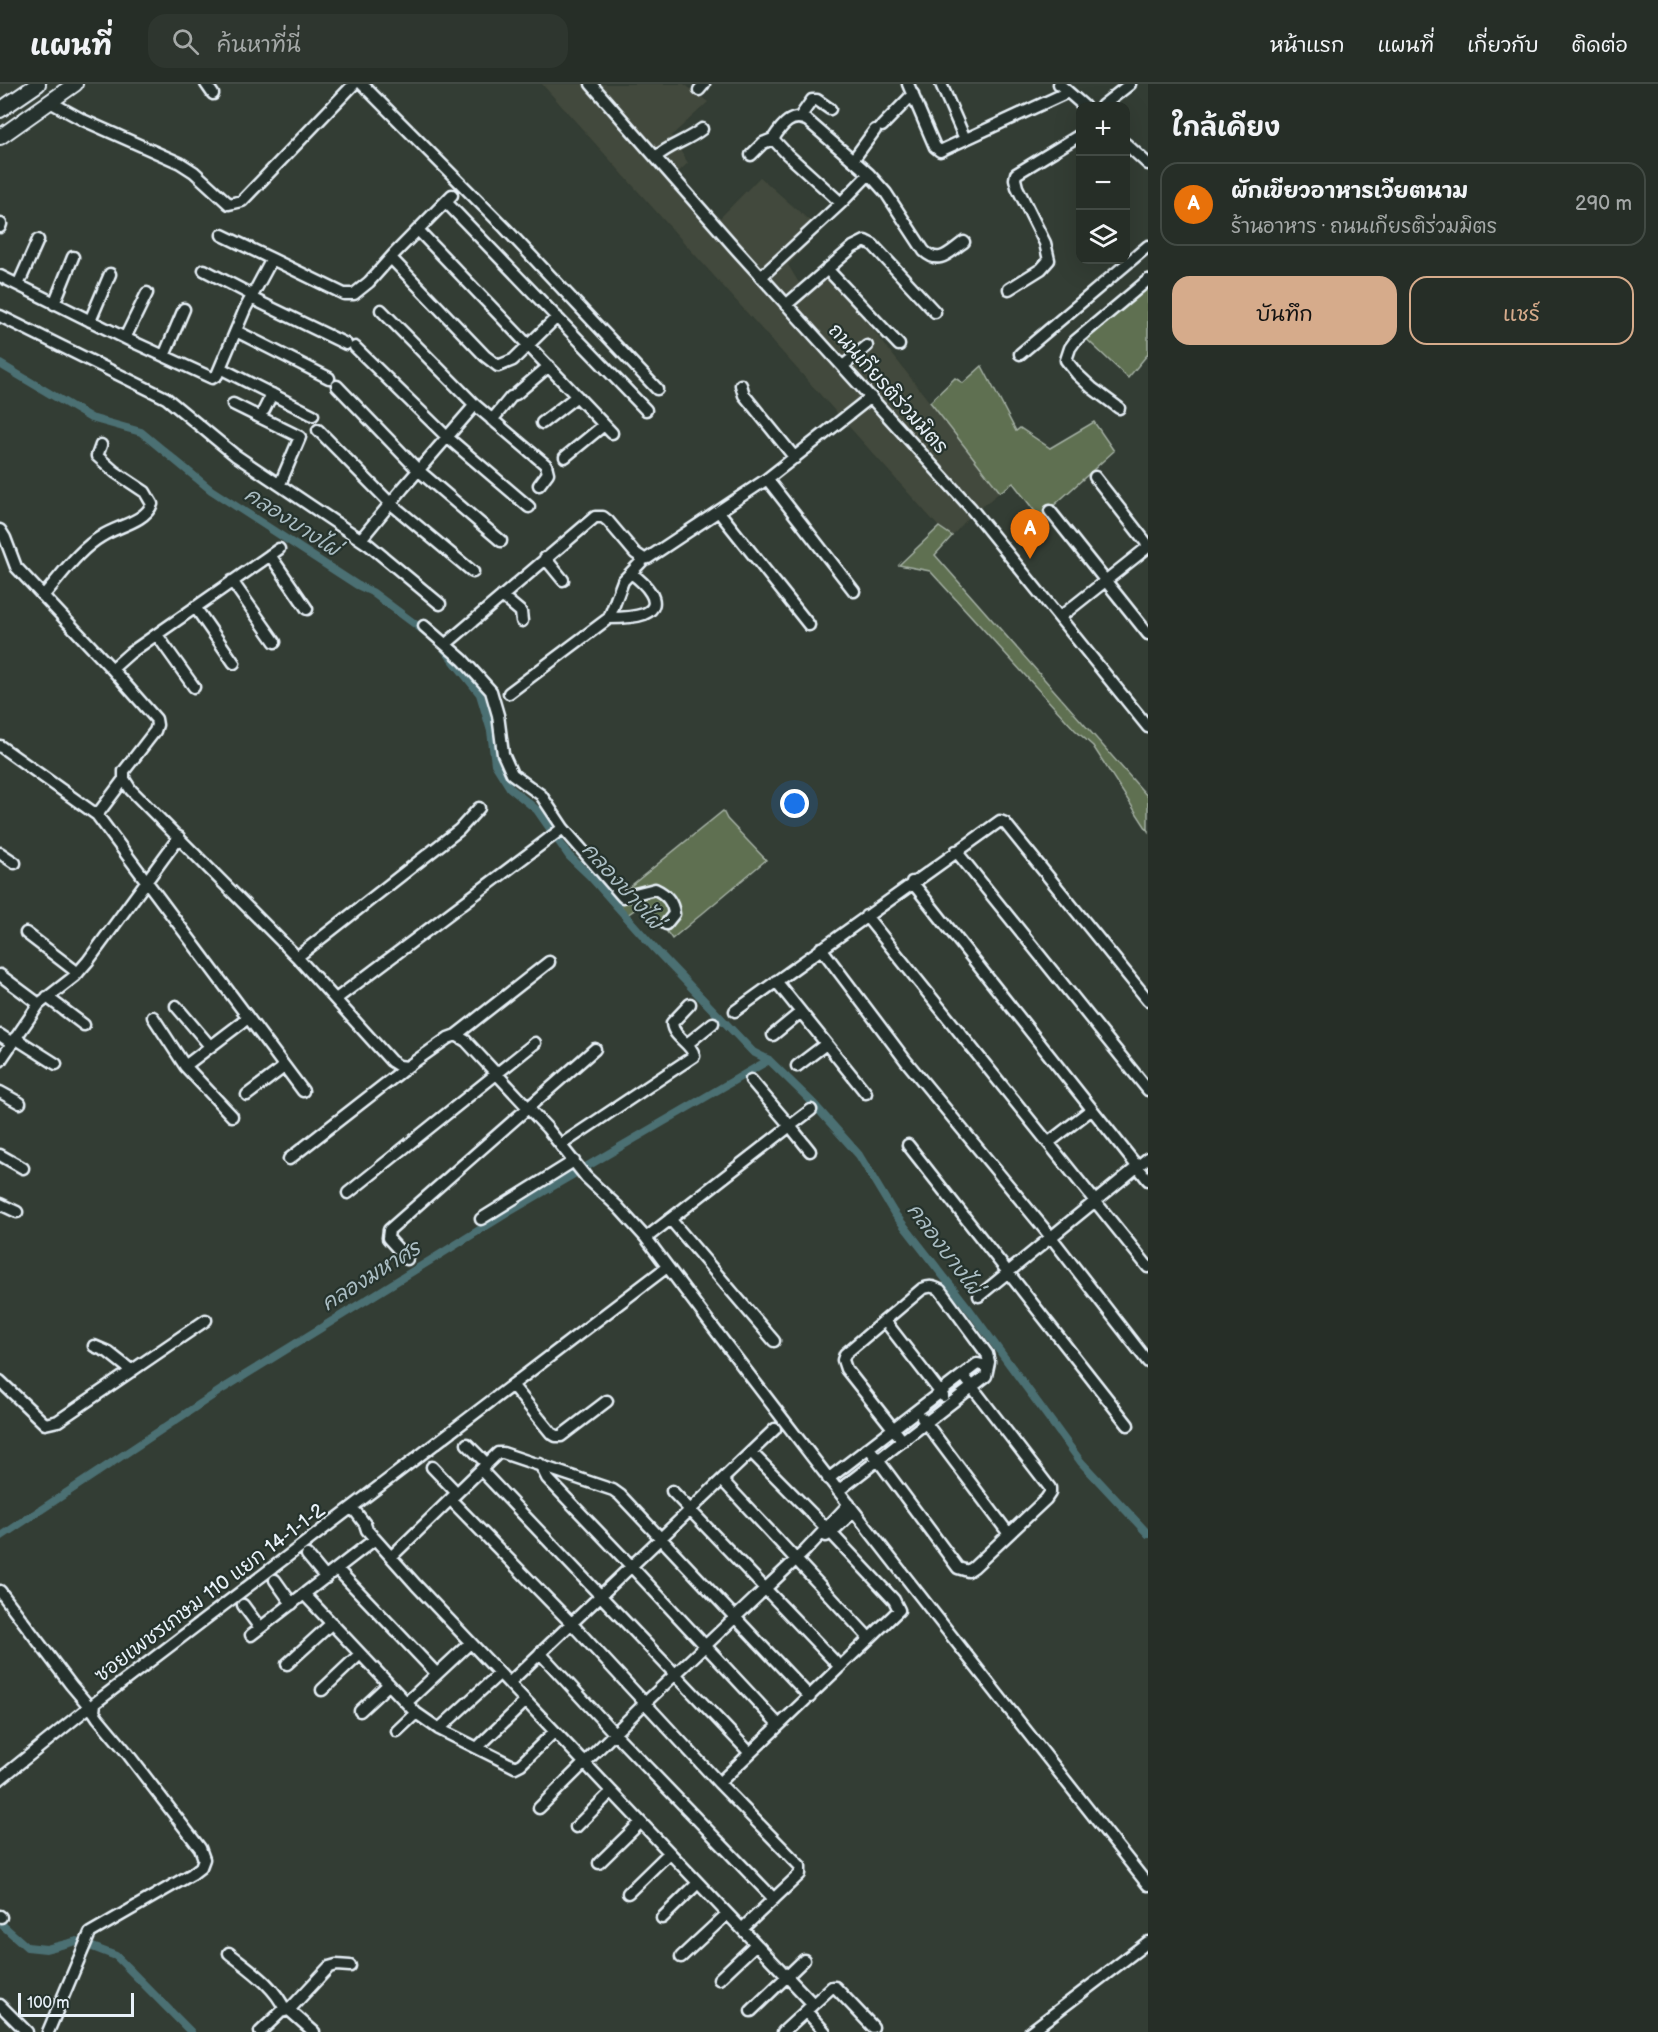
<!DOCTYPE html>
<html lang="th">
<meta charset="utf-8">
<style>
:root{--surface:#262e27;--page:#2e362f;--text:#f1f3f6;--muted:#a4a8a7;--line:#424a44;--accent:#d6ab8b}
body{margin:0;font-family:"Balsamiq Sans","Playpen Sans Thai",sans-serif;background:var(--page);color:var(--text)}
.controls{position:absolute;right:18px;top:18px;display:grid;overflow:hidden;border-radius:12px;box-shadow:0 6px 24px #0002}
.controls button{width:54px;height:54px;display:grid;place-items:center;padding:0;border:0;border-bottom:2px solid var(--line);background:var(--surface);color:var(--text);font:30px sans-serif}
.scale{position:absolute;left:18px;bottom:15px;width:116px;box-sizing:border-box;padding-left:6px;border:3px solid #e8f1f8;border-top:0;font-size:16px;line-height:21px;white-space:nowrap;color:#e8f1f8;-webkit-text-stroke:4px #26332d;paint-order:stroke}
.you{position:absolute;left:795px;top:720px;width:21px;height:21px;margin:-15px;border:4px solid #fff;border-radius:50%;background:#1a73e8;box-shadow:0 0 0 9px #1a73e833}
.badge{display:grid;place-items:center;width:39px;height:39px;border-radius:50%;background:var(--accent);color:#fff;font-size:20px;font-weight:700}
.pin{position:absolute;translate:-50% -50px;filter:drop-shadow(0 2px 3px #0008)}
.pin::after{content:'';position:absolute;top:32px;width:21px;height:18px;background:inherit;clip-path:polygon(0 0,100% 0,50% 100%)}
.list{margin:0;padding:0;list-style:none}
h2{display:flex;justify-content:space-between;align-items:center;height:78px;margin:0;padding:0 24px;font-size:26px}
h2 small{font-size:20px;font-weight:400;color:var(--muted)}
.list li{display:grid;grid-template-columns:39px 1fr auto;gap:18px;align-items:center;box-sizing:border-box;height:84px;margin:0 12px 12px;padding:0 12px;border:2px solid var(--line);border-radius:18px}
.list b{display:block;font-size:22px;white-space:nowrap}
.list p{margin:0;font-size:20px;white-space:nowrap;color:var(--muted)}
.list em{font-size:20px;font-style:normal;color:var(--muted)}
.actions{display:flex;gap:12px;padding:18px 24px}
.actions a{flex:1;padding:14px 0;border:2px solid var(--accent);border-radius:18px;text-align:center;font-size:21px;color:var(--accent)}
.actions .main{background:var(--accent);color:#111}
.icon{flex:none;width:33px;height:33px;fill:none;stroke:currentColor;stroke-width:2;stroke-linecap:round;stroke-linejoin:round}
.map{position:relative;flex:none;width:1148px;height:1948px;overflow:hidden}
header{display:flex;align-items:center;gap:36px;box-sizing:border-box;height:84px;padding:0 30px;background:var(--surface);border-bottom:2px solid var(--line)}
header strong{font-size:28px}
nav{display:flex;gap:33px;margin-inline-start:auto;font-size:21px}
.search{width:420px;height:54px;background:var(--page);display:flex;align-items:center;gap:15px;box-sizing:border-box;padding:0 21px;border-radius:18px;color:var(--muted);font-size:22px}
main{display:flex}
aside{flex:1;background:var(--surface)}
.map>svg:first-child{display:block}
.built{fill:#43493c}
.green{fill:#5f6f51;stroke:#a4b0a4;stroke-width:1.5}
.lines{fill:none;stroke-linecap:round;stroke-linejoin:round}
.canal{stroke:#4c6f73;stroke-width:8}
.minor-casing{stroke:#e8f1f8;stroke-width:15}
.major-casing{stroke:#e8f1f8;stroke-width:18}
.minor{stroke:#26332d;stroke-width:10}
.major{stroke:#26332d;stroke-width:14}
.labels{text-anchor:middle;dominant-baseline:central;stroke-width:4.5;stroke-linejoin:round;paint-order:stroke}
.street-label{font-size:20px;fill:#e8f1f8;stroke:#26332d}
.water-label{font-size:21px;font-style:italic;fill:#aabdc3;stroke:#26332d}
</style>
<header>
<strong>แผนที่</strong>
<div class="search"><svg class="icon" aria-label="search" viewBox="0 0 24 24"><circle cx="10" cy="10" r="6"/><path d="M15 15l6 6"/></svg>ค้นหาที่นี่</div>
<nav><a>หน้าแรก</a><a>แผนที่</a><a>เกี่ยวกับ</a><a>ติดต่อ</a></nav>
</header>
<main>
<div class="map">
<svg width="1148" height="1948" viewBox="0 0 1148 1948">
<rect width="100%" height="100%" fill="#333d34"/>
<filter id="ink" filterUnits="userSpaceOnUse"><feTurbulence type="fractalNoise" baseFrequency=".0167" numOctaves="2"/><feDisplacementMap in="SourceGraphic" scale="12" xChannelSelector="R" yChannelSelector="G"/><feConvolveMatrix kernelMatrix="1 2 1 2 8 2 1 2 1" color-interpolation-filters="sRGB"/></filter>
<g filter="url(#ink)">
<path class="built" d="M542,0h142l24,18 -37,34 17,27 -12,11 44,44 40,-41 61,54 -33,34 11,18 24,-17 177,226 -31,25 -17,19 -13,-9z"/>
<path class="green" d="M1148,189v81l-20,24 -50,-47z
M982,282l34,65 4,-3 30,20 44,-26 20,29 -74,67 -27,-35 -13,9 -70,-90 25,-24 8,5z
M939,443l13,9 -17,19 213,242v34l-55,-85 -18,-16 -145,-159 -31,-6z
M723,727l4,8 39,41 -94,79 -26,-37 -19,13 -11,-17z"/>
<g class="lines">
<path class="canal" d="M0,280l91,54 50,14 70,58 146,95 15,7 55,41
M445,566l35,44 11,37 4,33 15,24 27,22 32,46 21,20 65,73 98,103 16,8 43,42 47,53 35,58 75,96 112,153 67,72
M0,1453l224,-149 283,-175 262,-153
M0,1839l27,24 19,2 31,-8 39,15 75,76"/>
<defs>
<path id="minor" d="M206,0l7,10
M362,0l143,144 152,161
M591,0l145,165 234,258 178,220
M908,0l27,63 5,4 128,-59
M941,0l24,55
M1059,0l25,22
M699,6l5,-6
M50,18l33,18 97,43 14,9 35,32 13,-3 112,-117
M1102,22l28,-22
M800,33l12,-17h5l13,9
M882,42l31,-32
M1126,60l22,20
M751,71l12,-12 10,-4
M656,73c13,-12 31,-16 46,-28
M853,76l22,-30
M446,118l200,208
M841,119l-54,-49 -14,-15c9,-14 19,-27 35,-18l61,53
M0,143l1,-3
M418,146l194,203
M391,174l94,98 13,10 15,-6 44,-43
M272,175l72,35h10l15,-12 25,-28 58,-59
M827,185l72,76
M204,186l48,25
M0,192l129,64 83,38 5,-3 28,-66 27,-50 -50,-24
M761,193l80,-74 28,-29 17,19 38,58c16,15 26,0 40,-9
M18,201l20,-45
M1009,205l32,-20 8,-9 -4,-17 -28,-56 -2,-8 1,-5 64,-39
M251,214l95,46
M54,220l19,-47
M786,221l67,-58 12,-6 8,4 62,67
M381,226l94,95
M0,232l166,82 69,57 134,90 71,59
M90,237l20,-47
M236,247l93,47
M125,254l22,-45
M355,263l92,90 82,70
M1020,270l128,-108
M164,272l20,-47
M843,282l24,-20
M220,284l93,47
M741,301l3,10 51,63
M337,302l81,84 83,71
M516,310l33,-28
M233,320l67,33 -20,47
M1119,324l-27,-20 -15,-14 -11,-14 4,-12 5,-7 73,-61
M264,326l8,-16
M492,336l19,-23
M542,339l35,-27
M318,346l72,73 83,69
M565,373l39,-32
M1095,393l53,68
M1050,427l98,123
M719,428l90,113
M0,446l5,8 11,29 96,102 44,50 1,6 -2,6 -31,40v8l7,11 166,167 94,104 8,5 8,1 41,-29 8,-3 10,6 81,87 39,49 32,30 28,31c163,219 333,433 502,647
M361,455l42,-51 72,-83 71,60 2,8 -9,12
M270,471l37,54
M545,474l18,22
M232,497l43,61
M854,507l-87,-112 104,-82
M43,512c18,-20 35,-46 59,-60 15,-10 43,-14 50,-32l-7,-12 -30,-20 -18,-16 4,-11
M502,512l19,16 1,9
M195,523l39,56
M1060,533l88,-70
M609,534c11,0 24,0 35,-4 24,-10 -2,-33 -13,-41
M424,542l39,34 28,31 7,24 5,39 9,20 29,21 22,33 60,69 32,-8c11,5 18,13 19,25l-8,10
M157,551l37,52
M446,560l149,-127h8l5,4 27,32 9,6 4,-1 119,-79
M112,585l18,-16 149,-104
M509,609l100,-75 14,-37 21,-22
M0,662l97,69 27,-36
M97,731l206,276
M956,767l192,239
M0,769l15,10
M912,798l236,298
M866,832l282,351
M26,849l52,40
M821,864l85,113 145,176 97,125
M297,873l162,-127 20,-22
M0,891l39,29
M776,897l90,112
M47,913l37,28
M336,915l227,-171
M176,922l34,40
M735,927l265,-190 5,2 143,177
M153,933l32,49 47,50
M0,951l12,8
M456,951l93,-73
M773,951l28,-23
M15,954l41,26
M687,960l26,-21
M0,977l39,-57 36,-28 13,-15 91,-124
M185,982l63,-48
M797,982l29,-22
M0,1008l20,11
M247,1011l37,-28
M1048,1059l44,-34
M562,1060l132,-88c-2,-13 -21,-18 -22,-33l18,-19
M908,1061l220,280
M810,1067l-20,-25 21,-16
M0,1071l23,13
M289,1075l118,-92
M348,1109l187,-150
M0,1120l17,8
M481,1135l93,-58
M670,1135l104,122
M646,1154l144,-112 -39,-46
M407,1175l-19,-21 1,-8 206,-181
M979,1212l169,-138
M885,1237l58,75
M94,1262l14,6 24,19
M0,1297l45,43 13,-3 148,-101
M512,1301l39,48 5,3h5l46,-35
M922,1334l87,116
M467,1360l20,20
M869,1364l89,120 10,3 6,-4 72,-68 4,-6v-5l-87,-113
M540,1380l7,14 84,88 148,159
M432,1383l25,26
M481,1386l269,283
M828,1395l149,-115 10,2
M722,1396l147,158
M672,1407l168,176
M838,1407l148,-115 3,-14 -2,-8 -47,-64c-7,-4 -11,-4 -18,-1l-77,65 -2,6 3,9 57,72
M451,1416l120,123 148,160 81,83v8l-58,55
M352,1423l13,17 2,6 49,55 397,419
M826,1452l5,-3 23,-22
M307,1471l19,23
M391,1473l107,-104h5l110,37 7,5 190,202
M337,1485l100,105
M275,1496l17,24
M0,1507l71,94 23,27
M305,1511l111,118 23,16 76,38 6,-3 33,-32
M243,1521l17,23
M251,1551l124,-96
M540,1569l75,81 159,165
M287,1580l45,-41
M509,1599l266,-254
M322,1606l38,-36
M407,1618l63,-59
M360,1627l29,-27
M439,1645l60,-55
M397,1647l19,-18
M477,1664l48,-46
M0,1695l89,-72
M719,1699l180,-173 -5,-10 -63,-67 -80,-81
M539,1724l106,-105 161,-153 43,-46
M576,1743l35,-35
M599,1779l41,-40
M628,1809l41,-40
M0,1832l1,1
M662,1834l36,-35
M229,1869c20,16 46,33 56,57
M681,1873l46,-43
M719,1895l37,-35
M0,1921l27,27
M289,1926l40,-43 7,-2 14,1
M751,1927l53,-51
M806,1927l19,21
M48,1948l42,-99 102,-59 9,-7 3,-8 -4,-11 -76,-99 -26,-31 -4,-6 1,-9 572,-436
M260,1948l21,-20 8,-2 25,22
M783,1948l49,-45h3l38,40
M1030,1948l118,-90"/>
<path id="major" d="M0,26l38,-26
M0,53l75,-53"/>
</defs>
<use href="#minor" class="minor-casing"/>
<use href="#major" class="major-casing"/>
<use href="#minor" class="minor"/>
<use href="#major" class="major"/>
</g>
</g>
<g class="labels">
<g class="street-label">
<text transform="translate(888 305) rotate(48)">ถนนเกียรติร่วมมิตร</text>
<text transform="translate(210 1509) rotate(-37)">ซอยเพชรเกษม 110 แยก 14-1-1-2</text>
</g>
<g class="water-label">
<text transform="translate(292 438) rotate(33)">คลองบางไผ่</text>
<text transform="translate(622 802) rotate(48)">คลองบางไผ่</text>
<text transform="translate(944 1165) rotate(53)">คลองบางไผ่</text>
<text transform="translate(371 1192) rotate(-32)">คลองมหาศร</text>
</g>
</g>
</svg>
<div class="controls">
<button>+</button>
<button>−</button>
<button><svg class="icon" aria-label="layers" viewBox="0 0 24 24"><path d="M12 4l9 5-9 5-9-5zM3 14l9 5 9-5"/></svg></button>
</div>
<div class="scale">100 m</div>
<div class="you"></div>
<div class="pin badge" style="left:1030px;top:475px;background:#e8710a">A</div>
</div>
<aside>
<h2>ใกล้เคียง<small></small></h2>
<ul class="list">
<li><span class="badge" style="background:#e8710a">A</span><div><b>ผักเขียวอาหารเวียตนาม</b><p>ร้านอาหาร · ถนนเกียรติร่วมมิตร</p></div><em>290 m</em></li>
</ul>
<div class="actions"><a class="main">บันทึก</a><a>แชร์</a></div>
</aside>
</main>
